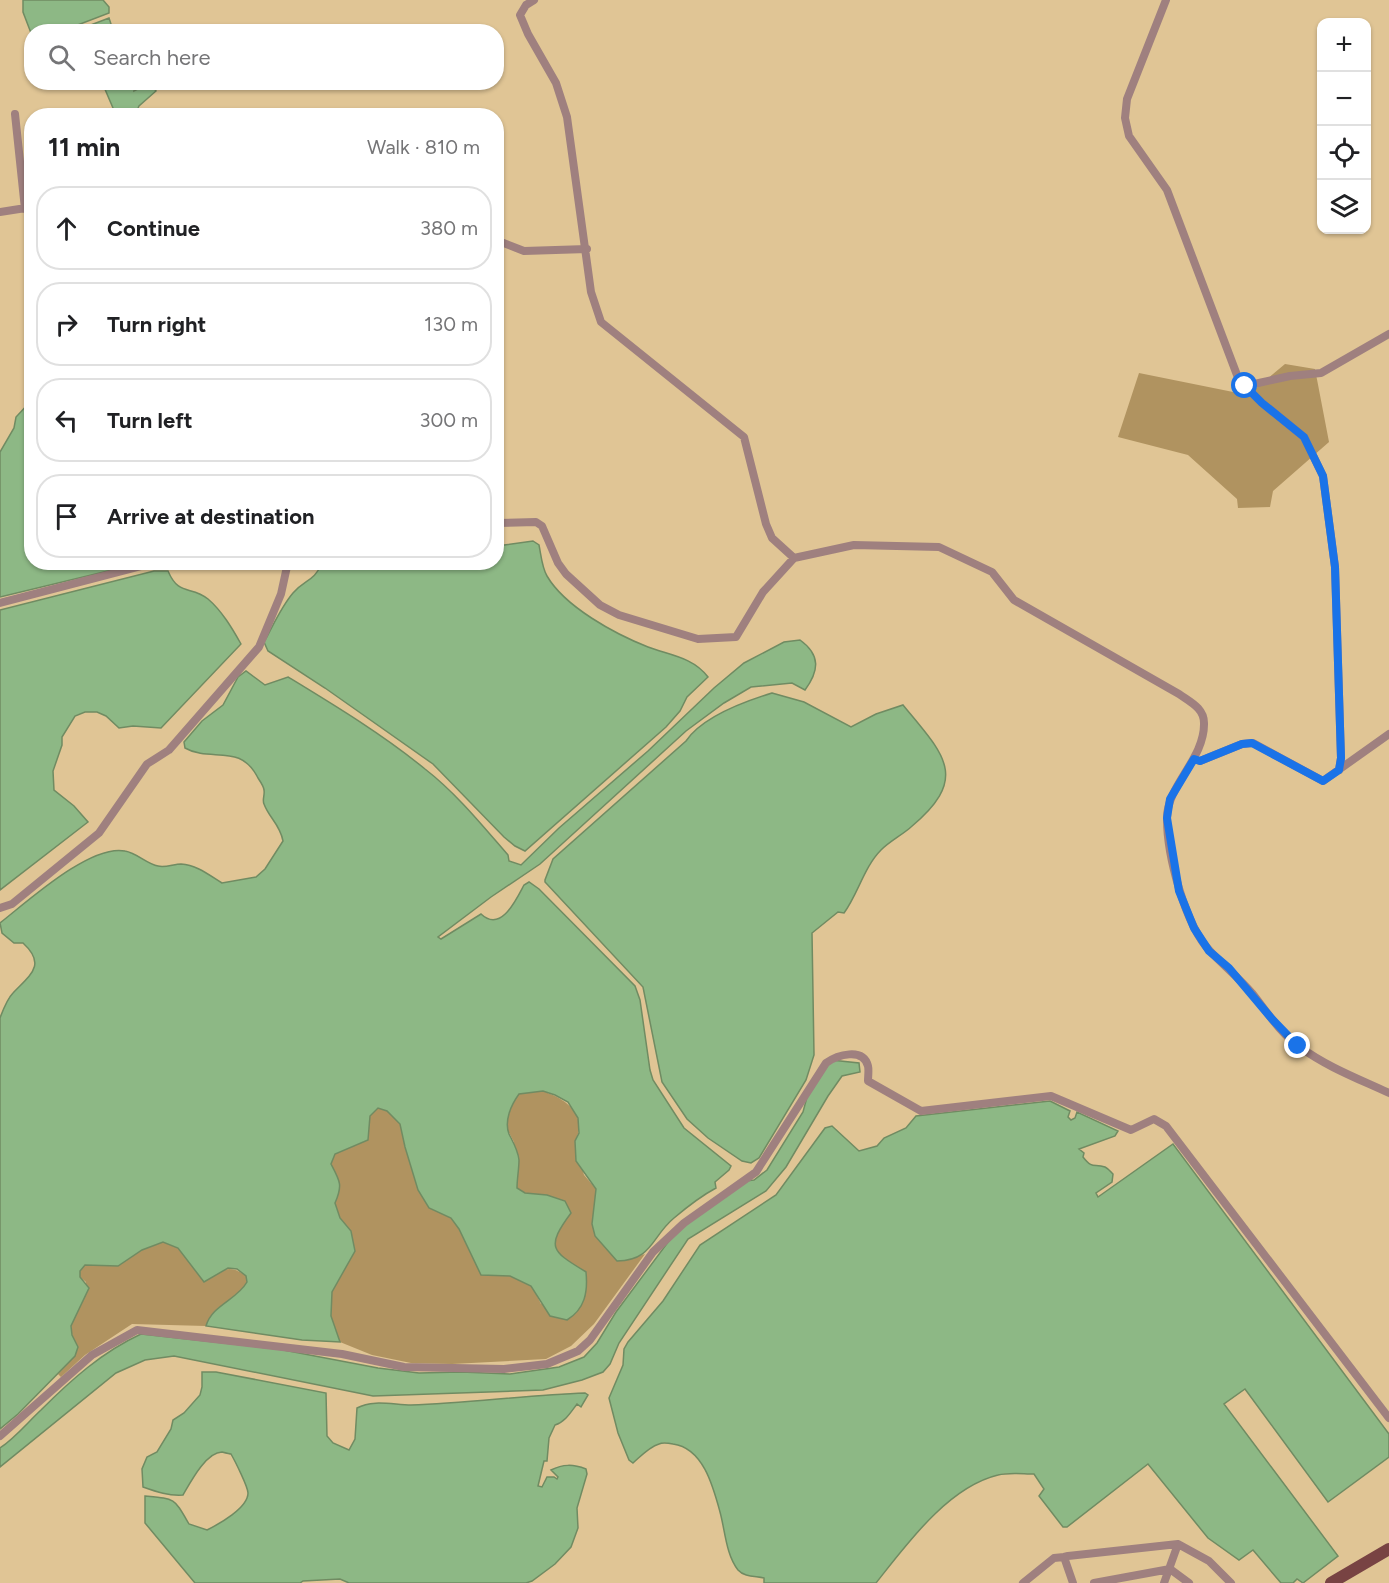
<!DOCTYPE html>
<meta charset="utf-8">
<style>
:root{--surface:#fff;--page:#f2f2f2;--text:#202124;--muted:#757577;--line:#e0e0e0}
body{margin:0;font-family:Figtree,sans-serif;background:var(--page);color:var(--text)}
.controls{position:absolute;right:18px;top:18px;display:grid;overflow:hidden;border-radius:12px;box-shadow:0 2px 4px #0004}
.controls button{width:54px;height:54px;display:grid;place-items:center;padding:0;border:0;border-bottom:2px solid var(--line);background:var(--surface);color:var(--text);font:30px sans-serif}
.stop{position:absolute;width:18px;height:18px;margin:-14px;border:4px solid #1a73e8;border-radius:50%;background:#fff}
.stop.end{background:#1a73e8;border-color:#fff;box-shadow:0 2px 6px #0008}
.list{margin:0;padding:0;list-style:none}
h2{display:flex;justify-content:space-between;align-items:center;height:78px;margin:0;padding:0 24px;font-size:26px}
h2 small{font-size:20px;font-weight:400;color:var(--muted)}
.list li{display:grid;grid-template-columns:39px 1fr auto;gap:18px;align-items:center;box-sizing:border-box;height:84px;margin:0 12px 12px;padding:0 12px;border:2px solid var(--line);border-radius:24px}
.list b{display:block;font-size:22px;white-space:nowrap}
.list em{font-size:20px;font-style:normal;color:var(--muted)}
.icon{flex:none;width:33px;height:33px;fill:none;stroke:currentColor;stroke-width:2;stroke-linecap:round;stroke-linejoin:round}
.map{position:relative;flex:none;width:1389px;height:1583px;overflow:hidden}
.search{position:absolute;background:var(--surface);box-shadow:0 2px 4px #0004;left:24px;top:24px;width:480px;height:66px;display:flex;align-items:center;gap:15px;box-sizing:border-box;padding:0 21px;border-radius:24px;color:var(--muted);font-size:22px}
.panel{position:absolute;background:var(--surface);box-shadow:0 2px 4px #0004;left:24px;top:108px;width:480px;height:462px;border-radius:24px}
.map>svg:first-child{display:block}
.green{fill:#b09360}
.water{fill:#8db885;stroke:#708b62;stroke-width:1.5}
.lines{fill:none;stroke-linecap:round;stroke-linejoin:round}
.street{stroke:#9f807f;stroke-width:8}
.primary{stroke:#784343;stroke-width:12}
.route{stroke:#1a73e8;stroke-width:8}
</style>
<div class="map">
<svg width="1389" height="1583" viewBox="0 0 1389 1583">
<rect width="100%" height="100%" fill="#e0c595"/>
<path class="green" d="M1285,364l30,5 14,73 -56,49 -3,16 -32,1 -1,-9 -49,-44 -70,-18 21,-64 109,22z
M542,1091c23,7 47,24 33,50l9,34 12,14 -4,35 25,36h9l19,-6 -51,70 -23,22 -25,13 -94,5 -41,-1 -39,-8 -32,-13 -9,-26 1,-24 23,-41 -4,-20 -11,-13 -5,-15c8,-16 4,-24 -4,-39l4,-10 33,-14 2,-24 8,-8 9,3 13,13 5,23 13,43 11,18 22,10 8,11 22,46 29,1 22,10 9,18 46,-16 -1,-16c-22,-13 -41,-19 -24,-47l-15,-30 -22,-2 -8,-5 -3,-46 -6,-11v-14l5,-14 6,-9z
M163,1242l15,6 26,34c17,-10 23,-20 42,-6l1,6c-10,18 -35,23 -41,44l-74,-2 -47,31 -24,22 -3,-3 17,-18 -4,-30 15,-44 -6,-5v-6l5,-7 33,2 24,-16z"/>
<path class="water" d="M23,0h80l6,7v6l-47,18 -31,2 -8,-21z
M109,18l2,6 -1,7h-35z
M79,83h56l-1,8 16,-8 6,8 -17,15 -4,9h-19l-12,-28 -19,-2z
M31,401l1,161 109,1 -141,34v-145l14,-24 2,-11z
M533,541l6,4c2,10 3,23 8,31 18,31 68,58 101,71 21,8 45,10 60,30l-21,20 -7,14 -14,16 -141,124 -10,-5 -11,-9 -71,-73 -108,-76 -57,-37 -4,-9c9,-16 17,-35 29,-49 12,-14 21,-11 29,-30l174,-1 1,-16z
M154,571h14c11,26 23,14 40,28 14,12 24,29 33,45l-80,84 -28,-2 -14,2 -13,-12 -9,-4h-12l-10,4 -13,21v8l-9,26 1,19 20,16 14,16 -88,68v-280z
M800,640c21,15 19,31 5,50l-13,-7 -41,4 -27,16 -38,28 -146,133 -49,33 -53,40 3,2 40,-25c20,19 35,-14 43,-29l5,-3 10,7 96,97 5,14 10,70 3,10 31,48 47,38 -2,4 -14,12 1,6c-15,8 -29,19 -42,30 -23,19 -21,42 -57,43l-22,-25 -3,-12 4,-35 -20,-28 -1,-20 4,-8 -1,-15 -10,-16 -13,-7 -12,-4 -24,3c-8,11 -15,27 -10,40 4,8 9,16 10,26 0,9 -2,19 -2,28l8,5 22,2 18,6 6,12c-26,35 -19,38 15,59 2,20 -1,37 -19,48l-17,-4 -19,-30 -21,-10 -29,-1 -22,-46 -8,-11 -22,-10 -11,-18 -13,-43 -5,-23 -13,-13 -9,-3 -8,8 -2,24 -33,14 -4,10c9,17 12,21 4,39l5,15 11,13 4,20 -23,41 -1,24 9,26 -38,-2 -96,-14c6,-21 31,-26 41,-44l-1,-6 -9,-7 -9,-1 -24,14 -26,-34 -15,-6 -21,8 -24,16 -33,-1 -5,6v6l9,11 -18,38 1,9 6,12 -3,9 -57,58 -18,15v-411c3,-8 7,-19 13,-25 17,-18 34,-28 10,-50h-9l-12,-10 -2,-10c27,-21 90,-79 125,-72 12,2 22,13 33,15 7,2 16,-2 23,-2 16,1 28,11 41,19l34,-6 9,-8 18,-28c-3,-17 -14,-23 -19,-37 -2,-4 1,-9 0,-14 0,-3 -4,-9 -6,-12 -18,-36 -47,-15 -73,-30l-1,-6 18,-21 21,-16 15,-28 8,-6 19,14 23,-8c46,28 94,57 137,92 31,24 57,56 83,86l1,6 12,4 38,-37 89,-77 66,-63 30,-25 40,-21z
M772,693l32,9 47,25 25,-13 27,-9c40,49 68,72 8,122 -9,8 -21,14 -30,23 -17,17 -23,44 -37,63l-6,-1 -26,21 2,122 -8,25 -47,78 -8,5 -9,-2 -34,-23 -21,-19 -25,-37 -19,-95 -98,-105v-2l8,-21 133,-118c16,-24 60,-40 86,-48z
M831,1060l28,3 1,9 -18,4 -14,20 -42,71 -20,24 -78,48 -69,104 -9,21 -7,8 -21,8 -39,10 -170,6 -199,-40 -29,4 -29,13 -116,94v-19c15,-10 28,-26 41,-38 30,-30 61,-58 100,-76l137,15 100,19 41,5 42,-1 49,2 49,-7 25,-10 13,-14 19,-31 61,-82 68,-49 9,-1 13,-10 36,-58 4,-15z
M1050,1101l20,10 -2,6 3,3 4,-2 2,-6 41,19 -3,5 -36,13 5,4 -1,4c10,13 11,6 22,10 4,2 6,5 8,7l-1,8 -16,11 2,4 75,-53 216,290v23l-61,45 -83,-113 -21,15 114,152 -35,27 -6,-4 -4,4h-12l-28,-33 -14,10 -31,-22 -60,-74 -81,63h-4l-24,-31 5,-7 -10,-15c-11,0 -25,-2 -36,1 -50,12 -91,69 -122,108h-112v-5c-8,-2 -20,-1 -26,-8 -12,-15 -13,-40 -18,-58 -7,-26 -17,-64 -47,-68 -5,-1 -10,-2 -14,0 -10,3 -18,12 -26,19l-4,-3 -11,-27 -9,-35 14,-33 1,-16 4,-7 35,-41 37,-56 76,-50 49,-67 7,-2 27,25 18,-5 7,-8 22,-10 10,-12z
M202,1372h14l110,21 1,43 6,7 16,7 6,-11 2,-31c16,-9 37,-3 54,-3 58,-2 116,-10 174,-12l3,2 -7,12 -4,-3c-6,8 -12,18 -22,21l-6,13 -2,23h-3l-6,25 4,1 5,-10h7l3,2 1,-2 -7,-7c12,-6 22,-6 35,-1l1,5 -10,34 1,20 -7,19 -16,17 -23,17 -6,2h-177l-9,-4 -37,2 -3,2h-105l-50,-60v-27c31,3 29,2 44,28l18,6c12,-6 41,-22 41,-37 0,-6 -13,-32 -17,-39 -1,0 -9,-2 -9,-2 -16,0 -32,31 -39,43 -14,1 -26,-3 -40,-8l-1,-18 5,-12 10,-5 14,-23 2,-9 11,-7 16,-18 2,-8z"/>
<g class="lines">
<path class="street" d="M534,0l-8,5 -6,10 8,19 28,49 11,34 24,175 10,30 143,115 22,87 6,14 22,20 60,-13 85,2 53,25 22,28 165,94c11,8 25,14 25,29 1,36 -38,63 -37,96 0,36 18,106 43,132 14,15 29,27 42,42 15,19 28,40 48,54 27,20 59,32 89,46
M1166,0l-39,99 -2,19 4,18 38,54 70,185 8,11 17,17 42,34 19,39 12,91 6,191 -2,12
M15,114l10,95
M0,212l32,-5
M496,240l28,11 63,-2
M1245,386l45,-10 31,-3 68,-39
M496,523l40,-1 6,4 16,37 8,11 34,31 19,10 79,24 38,-2 27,-45 31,-34
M0,603l157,-41
M1194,759l6,2 42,-17 11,-1 70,38 66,-47
M0,908l12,-4 87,-71 48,-69 22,-14 90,-103 22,-53 7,-32
M0,1436l92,-81 45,-25 205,24 62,13 100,2 43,-5 31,-13 12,-11 63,-88 31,-29 72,-51 70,-109c11,-8 37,-16 42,3 1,4 0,11 0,15l53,30 130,-15 80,34 23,-11 12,7 223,292
M1023,1583l31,-25 10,-1
M1073,1583l-9,-26 4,-1 110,-12 31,17 22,22
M1094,1583l76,-14 19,14
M1164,1583l14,-39"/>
<path class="primary" d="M1331,1583l58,-34"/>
</g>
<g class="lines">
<path class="route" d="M1245,386l17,17 42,34 19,39 12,91 6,191 -2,12 -16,11 -71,-38 -10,1 -42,17 -6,-2 -24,40 -3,19 12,73 15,37 15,23 20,17 43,51 26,27"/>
</g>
</svg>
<div class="controls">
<button>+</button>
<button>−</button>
<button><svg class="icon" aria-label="locate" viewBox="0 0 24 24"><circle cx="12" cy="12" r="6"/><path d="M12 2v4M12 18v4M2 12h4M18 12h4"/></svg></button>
<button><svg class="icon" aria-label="layers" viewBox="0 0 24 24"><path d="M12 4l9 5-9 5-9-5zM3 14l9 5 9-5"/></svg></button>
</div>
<div class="stop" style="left:1245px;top:386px"></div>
<div class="stop end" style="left:1298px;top:1046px"></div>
<div class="search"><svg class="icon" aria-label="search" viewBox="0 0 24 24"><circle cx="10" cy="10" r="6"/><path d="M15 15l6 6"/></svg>Search here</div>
<section class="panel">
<h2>11 min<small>Walk · 810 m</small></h2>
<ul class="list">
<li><svg class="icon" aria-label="ahead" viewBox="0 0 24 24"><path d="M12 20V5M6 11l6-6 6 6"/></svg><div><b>Continue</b></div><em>380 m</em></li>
<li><svg class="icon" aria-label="right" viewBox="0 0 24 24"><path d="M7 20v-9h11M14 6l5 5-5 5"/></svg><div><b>Turn right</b></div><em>130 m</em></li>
<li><svg class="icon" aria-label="left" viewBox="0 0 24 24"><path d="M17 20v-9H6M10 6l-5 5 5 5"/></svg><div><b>Turn left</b></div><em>300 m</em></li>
<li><svg class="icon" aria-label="arrive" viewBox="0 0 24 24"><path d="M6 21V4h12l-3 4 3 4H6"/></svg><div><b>Arrive at destination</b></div></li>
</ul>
</section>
</div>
